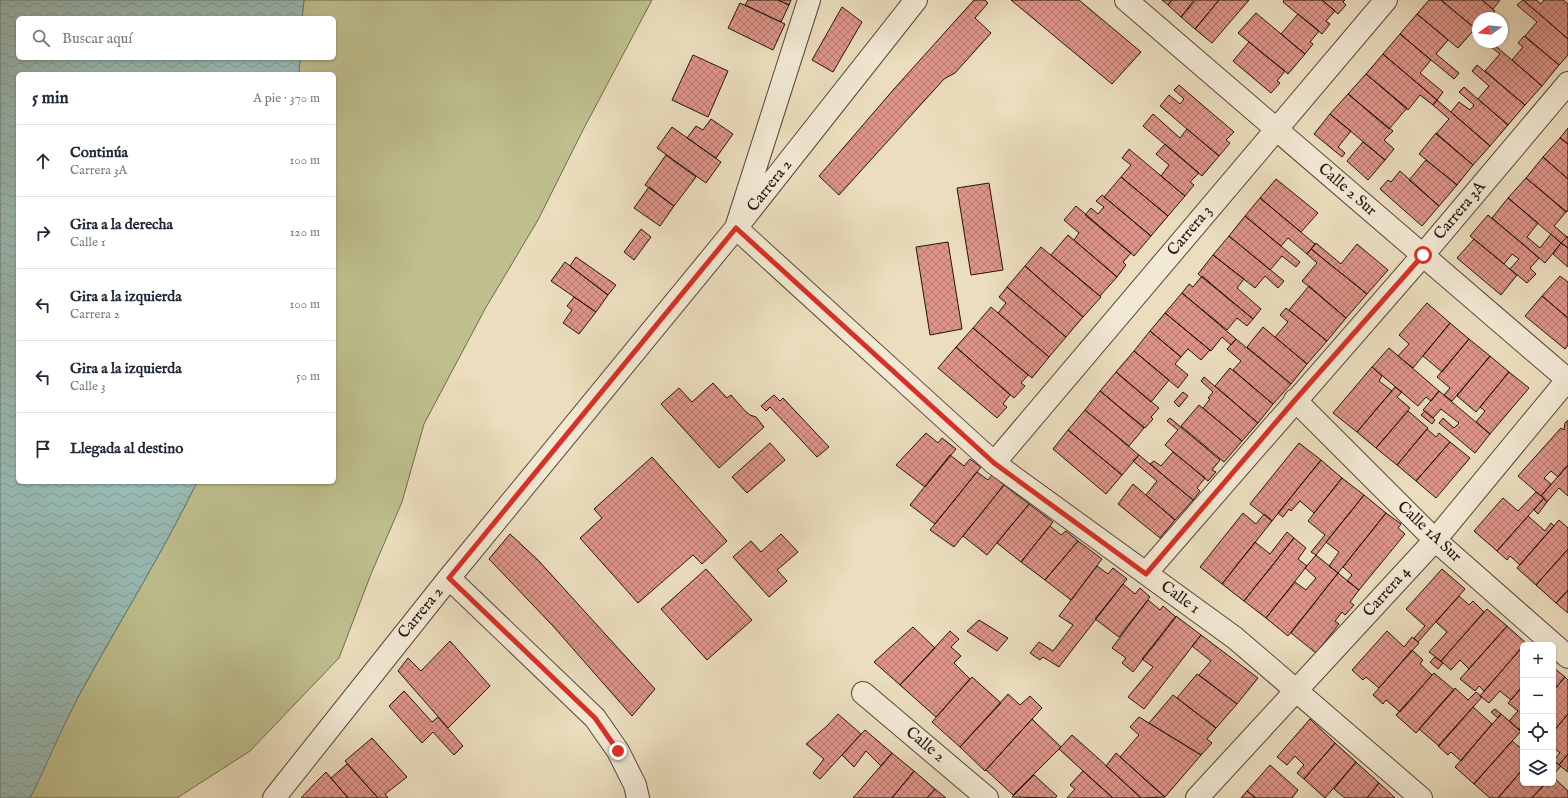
<!DOCTYPE html>
<html lang="es">
<meta charset="utf-8">
<style>
:root{--surface:#fff;--page:#f2f2f3;--text:#1f2937;--muted:#747a83;--line:#e0e1e3}
body{margin:0;font-family:"IM FELL English",serif;background:var(--page);color:var(--text)}
.controls{position:absolute;right:12px;bottom:12px;display:grid;overflow:hidden;border-radius:6px;box-shadow:0 1px 3px #0004}
.controls button{width:36px;height:36px;display:grid;place-items:center;padding:0;border:0;border-bottom:1px solid var(--line);background:var(--surface);color:var(--text);font:20px sans-serif}
.compass{position:absolute;left:1472px;top:12px;width:36px;height:36px;border-radius:50%;background:var(--surface);box-shadow:0 1px 3px #0004;rotate:255deg}
.stop{position:absolute;width:12px;height:12px;margin:-9px;border:3px solid #d93025;border-radius:50%;background:#fff}
.stop.end{background:#d93025;border-color:#fff;box-shadow:0 1px 4px #0008}
.list{margin:0;padding:0;list-style:none}
h2{display:flex;justify-content:space-between;align-items:center;height:52px;margin:0;padding:0 16px;font-size:17px}
h2 small{font-size:13px;font-weight:400;color:var(--muted)}
.list li{display:grid;grid-template-columns:26px 1fr auto;gap:12px;align-items:center;box-sizing:border-box;height:72px;padding:0 16px;border-top:1px solid var(--line)}
.list b{display:block;font-size:15px;white-space:nowrap}
.list p{margin:0;font-size:13px;white-space:nowrap;color:var(--muted)}
.list em{font-size:13px;font-style:normal;color:var(--muted)}
.icon{flex:none;width:22px;height:22px;fill:none;stroke:currentColor;stroke-width:2;stroke-linecap:round;stroke-linejoin:round}
.map{position:relative;flex:none;width:1568px;height:798px;overflow:hidden}
.search{position:absolute;background:var(--surface);box-shadow:0 1px 3px #0004;left:16px;top:16px;width:320px;height:44px;display:flex;align-items:center;gap:10px;box-sizing:border-box;padding:0 14px;border-radius:6px;color:var(--muted);font-size:15px}
.panel{position:absolute;background:var(--surface);box-shadow:0 1px 3px #0004;left:16px;top:72px;width:320px;height:412px;border-radius:6px}
.map>svg:first-child{display:block}
.grass{fill:#bebf8d;stroke:#716a4e}
.water{fill:url(#water-waves);stroke:#6a7872}
.building{fill:url(#building-cross-hatch);stroke:#24140e}
.lines{fill:none;stroke-linecap:round;stroke-linejoin:round}
.minor-casing{stroke:#56463a;stroke-width:24}
.minor{stroke:#f2e9d4;stroke-width:22}
.route{stroke:#d93025;stroke-width:5}
.labels{text-anchor:middle;dominant-baseline:central;stroke-width:4;stroke-linejoin:round;paint-order:stroke}
.street-label{font-size:16px;fill:#24140e;stroke:#f2e9d4}
</style>
<div class="map">
<svg width="1568" height="798" viewBox="0 0 1568 798">
<defs>
<pattern id="water-waves" width="16" height="10" patternUnits="userSpaceOnUse"><rect width="16" height="10" fill="#98bbb5"/><path d="M0 5q4-4 8 0t8 0" fill="none" stroke="#83a09a"/></pattern>
<pattern id="building-cross-hatch" width="8" height="8" patternUnits="userSpaceOnUse"><rect width="8" height="8" fill="#de9489"/><path d="M0 0l8 8M0 8l8-8" fill="none" stroke="#b4786e"/></pattern>
</defs>
<rect width="100%" height="100%" fill="#ebddbd"/>
<filter id="stains"><feTurbulence type="fractalNoise" baseFrequency=".005" numOctaves="4"/><feColorMatrix values="0 0 0 0 .2 0 0 0 0 .09 0 0 0 0 .02 0 0 0 .5 -.17"/></filter>
<radialGradient id="worn" r=".72"><stop offset=".6" stop-color="#630" stop-opacity="0"/><stop offset="1" stop-color="#630" stop-opacity=".3"/></radialGradient>
<path class="grass" d="M304,0h348l-69,130 -45,90 -53,89 -61,115 -22,78 -31,72 -32,84 -89,93 -73,47h-147c18,-40 35,-79 57,-117 37,-67 77,-131 110,-199h137v-408h-35l1,-16h34v-40h-32z"/>
<path class="water" d="M0,0h304l-2,18h-284v40h282l-1,16h-281v408h179c-33,68 -73,132 -110,199 -22,38 -37,78 -57,117h-30z"/>
<path class="building" d="M748,0h30l11,5 -8,17 -36,-17z
M778,0h13l-2,5z
M974,0h11l3,3 -13,15 16,15 -36,40 -11,6 -105,116 -20,-19 75,-87z
M1011,0h68l62,52 -29,32z
M1162,0h10l-4,5z
M1172,0h22l-13,17 -13,-12z
M1196,0h23l-24,29 -14,-12z
M1219,0h30l-37,43 -17,-14z
M1284,0h38l13,11 -9,10 4,3 -8,10 -39,-32z
M1322,0h23l-2,2 3,3 -8,9z
M1429,0h12l37,31v6l-6,-5 -14,16 -41,-34z
M1441,0h41l13,11 -6,7h-11v13z
M1482,0h18l-7,9z
M1523,0h13l5,4 3,-4h19l5,4v35z
M1523,0l45,39v16l-9,10 -34,-29 12,-14 -20,-17z
M740,3l45,21 -12,26 -45,-22z
M842,7l20,15 -29,50 -21,-12z
M1256,13l49,41 -17,20 -50,-41z
M1298,14l21,17 -9,11 3,2 -8,10 -24,-20z
M1417,14l31,26 -12,14 23,19 -5,6 -54,-45z
M1400,34l31,26 -11,13 23,19 -6,8 -54,-46z
M1524,36l35,29 -17,21 -30,-26 11,-13 -5,-4z
M1249,42l36,29 -8,10 3,2 -9,10 -38,-32z
M1491,42l51,44 -17,19 -40,-34 15,-17 -14,-11z
M1383,54l54,46 -4,5 -13,-10 -12,15 -42,-36z
M693,55l35,16 -20,46 -36,-17z
M1477,65l48,40 -17,20 -30,-26 11,-13 -17,-15z
M1366,74l41,34 -18,21 -41,-35z
M1179,85l55,47 -8,8 4,3 -11,13 -59,-50 9,-11 11,9 4,-5 -10,-9z
M1464,87l44,38 -18,21 -39,-34 8,-10 11,8 4,-5 -15,-13z
M1348,94l45,37 -9,9 10,9 -9,11 -55,-46z
M1437,100l53,46 -17,19 -37,-31 13,-15 -16,-14z
M1153,114l27,24 7,-9 32,27 -17,20 -59,-50z
M1330,114l21,17 -13,16 7,6 -3,4 -28,-23z
M711,119l22,15 -17,24 -29,-20 9,-12 7,4z
M672,127l49,35 -15,21 -49,-35z
M1568,128v16l-8,-6z
M1436,133l37,32 -16,20 -38,-31z
M1560,138l8,6v35l-25,-22z
M1363,142l22,18 -17,20 -21,-19z
M1165,144l34,29 -9,9 4,3 -9,11 -24,-20 8,-11 -13,-11z
M1129,149l56,47 -17,20 -47,-39 10,-12 -9,-7z
M666,155l30,22 -22,29 -29,-21z
M1543,157l25,22v31l-1,2 -41,-34z
M1426,160l31,25 -18,21 -30,-26z
M1400,171l39,35 -17,20 -42,-37 8,-9 3,2z
M1121,177l47,39 -17,20 -47,-39z
M1526,178l40,34 -12,14 13,11 -6,6 -53,-45z
M1276,179l42,34 -17,19 -41,-34z
M989,183l14,87 -32,5 -14,-87z
M649,187l25,19 -14,20 -26,-18z
M1102,195l49,41 -17,20 -49,-41 6,-7 7,6 6,-7 -8,-6z
M1260,198l55,46 -8,10 -19,-16 -7,8 -36,-30z
M1508,198l30,25 -11,14 13,11 11,-14 10,9 -16,20 -53,-45z
M1076,206l55,47 -8,9 3,3 -9,12 -43,-37 5,-7 -15,-13z
M1488,215l51,43 -9,10 6,6 -9,9 -17,-14 9,-10 -7,-5 -8,10 -34,-28z
M1245,216l55,46 -4,5 -14,-11 -12,14 -41,-34z
M641,229l10,8 -17,23 -10,-8z
M1068,235l49,42 -17,19 -49,-41z
M1229,236l55,45 -6,7 -13,-12 -10,12 -42,-33z
M1568,236v12l-7,-5z
M1474,239l43,36 -16,20 -44,-37z
M948,242l14,87 -32,6 -14,-88z
M1316,243l25,21 16,-20 31,26 -21,24 -56,-45z
M1561,243l7,5v19l-15,-13z
M1041,247l60,50 -18,20 -58,-51z
M1311,249l56,45 -21,24 -44,-37 15,-18 -10,-9z
M1213,255l31,24 -7,9 24,21 -8,10 -55,-45z
M576,257l40,28 -8,10 -38,-29z
M565,262l43,33 -12,17 -45,-31z
M1025,266l58,51 -17,20 -59,-50z
M1202,276l51,43 -6,7 -10,-8 -10,12 -45,-37 7,-9 4,3z
M1560,276l8,6v36l-26,-22z
M1309,286l37,32 -19,23 -38,-31z
M1007,287l59,50 -17,20 -51,-44 8,-10 -7,-6z
M1182,293l54,46 -5,6 -9,-8 -11,14 -46,-38z
M1542,296l26,22v27l-3,4 -40,-33z
M574,297l22,15 -17,22 -16,-11 9,-13 -5,-4z
M1427,303l23,20 -37,45 -15,-12 11,-12 -10,-9z
M991,307l58,50 -17,21 -59,-50z
M1286,308l41,33 -20,23 -32,-27 13,-15 -8,-7z
M1165,313l45,37 -9,10 -13,-11 -7,8 -31,-26z
M1450,323l19,16 -27,33 -19,-16z
M1263,327l44,37 -16,20 -44,-37z
M973,328l55,47 -7,8 4,3 -11,12 -58,-51z
M1150,331l31,26 -6,7 13,11 -10,13 -44,-37z
M1236,339l55,45 -18,20 -40,-34 8,-9 -14,-12z
M1469,339l21,17 -38,45 -8,-6 6,-7 -13,-11z
M956,347l54,48 -7,9 4,3 -10,11 -59,-50z
M1389,348l50,43 -8,10 -5,-4 -8,9 -46,-39z
M1134,351l35,29 -18,22 -35,-30z
M1490,356l19,16 -33,40 -19,-16z
M1372,367l10,9 -3,5 13,10 -35,41 -24,-19z
M1230,368l43,36 -15,19 -43,-37z
M1116,372l43,36 -8,9 2,2 -8,9 -45,-37z
M1509,372l20,16 -39,46 -14,-12 9,-11 -5,-4z
M1204,377l54,46 -16,18 -39,-33 7,-9 -2,-1 5,-6 -12,-11z
M713,383l14,15 4,-3 14,16 5,4 6,2 8,10 -45,41 -58,-64 18,-16 13,14z
M1395,387l7,5 -5,5 13,11 -34,40 -19,-16z
M1100,391l44,37 -15,18 -44,-36z
M1439,391l51,43 -15,19 -36,-30 4,-5 11,10 5,-5 -18,-14 -8,9 -10,-8z
M1183,392l5,4 -9,11 -5,-5z
M774,395l6,6 3,-3 46,49 -12,10 -47,-50 -4,4 -5,-5z
M1199,405l43,36 -18,21 -43,-36z
M1085,410l54,45 -17,20 -54,-45z
M1408,411l20,17 -31,37 -21,-17z
M1425,411l10,9 -3,4 -11,-9z
M1170,418l50,42 -8,10 4,2 -8,9 -43,-36 13,-15 -11,-9z
M1568,420v45l-10,12 -7,-6 -7,7 7,6 -10,12 -23,-20 43,-48 3,2 1,-7z
M1427,429l9,8 3,-4 11,9 -34,39 -19,-16z
M1068,430l54,45 -16,19 -53,-45z
M926,433l12,10 4,-5 14,11 -31,38 -29,-22z
M1450,442l20,16 -34,40 -20,-17z
M770,443l15,17 -38,33 -15,-16z
M1299,443l22,17 -49,61 -22,-17z
M1173,452l32,26 -8,10 3,3 -7,9 -43,-36 4,-3 7,5z
M950,455l14,11 6,-7 11,8 -46,57 -25,-19z
M1139,455l54,45 -18,20 -29,-25 11,-14 -24,-20z
M652,457l75,84 -25,23 -9,-9 -55,48 -58,-65 22,-20 -8,-9z
M1321,460l21,18 -28,35 -14,-12 -9,10 -2,-2 -6,8 -5,-4z
M1568,465v31l-9,-8 -12,14 -6,-6z
M977,472l11,8 4,-5 12,10 -50,62 -24,-17z
M1342,478l22,17 -48,60 -5,-3 14,-17 -17,-14z
M1133,484l42,36 -15,18 -42,-34z
M1004,485l25,19 -42,51 -24,-19z
M1536,492l8,6 -47,53 -23,-20 29,-33 15,13z
M1364,495l22,18 -48,60 -9,-7 10,-14 -13,-10z
M1544,498l3,4 -9,12 -4,-4z
M1029,504l24,18 -32,40 -24,-19z
M1243,513l13,11 8,-10 8,7 -50,63 -22,-17z
M1386,513l15,11 -3,4 7,6 -46,56 -12,-9 5,-6 -9,-8z
M1528,516l17,15 6,-8 3,3 -34,39 -10,-9 -3,4 -10,-9z
M1559,520l9,8v21l-32,36 -19,-17z
M1050,526l11,9 5,-4 12,10 -33,39 -24,-18z
M1287,532l7,6 -50,63 -22,-17 33,-42 15,12z
M510,534l28,26 117,129 -23,27 -79,-90 -64,-67z
M781,534l17,18 -21,18 10,11 -18,16 -36,-40 18,-16 10,11z
M1294,538l12,10 -8,11 9,7 -41,52 -22,-17z
M1078,541l24,18 -31,41 -26,-20z
M1568,549v41l-12,13 -20,-18z
M1316,555l22,18 -50,63 -22,-18 29,-36 11,8 10,-12 -11,-10z
M1097,566l11,8 5,-6 14,11 -68,88 -16,-10 -3,3 -10,-7 9,-11 14,9 20,-26 -14,-9z
M706,569l46,51 -45,40 -46,-51z
M1442,569l23,20 -47,53 -4,-4 11,-12 -19,-17z
M1338,573l21,17 -9,12 4,3 -9,10 -3,-3 -7,9 4,3 -23,29 -25,-20z
M1123,584l12,10 5,-6 10,9 -31,40 -24,-18z
M1568,590v23l-12,-10z
M1459,596l10,9 4,-4 11,11 -43,49 -12,-9 18,-20 -11,-10z
M1148,600l12,10 3,-4 13,11 -43,55 -11,-9 4,-5 -14,-10z
M1487,609l20,17 -38,43 -9,-9 -9,10 -10,-9z
M1176,616l25,19 -57,74 -16,-12 25,-30 -11,-8z
M979,620l29,18 -11,13 -30,-20z
M1507,626l19,17 -42,48 -5,-5 -4,5 -15,-12z
M913,627l22,21 -35,37 -26,-23z
M950,631l9,8 -8,8 10,9 -7,7 16,16 -34,38 -36,-32z
M1387,631l17,16 8,-10 7,6 -40,45 -13,-11 -3,3 -11,-10z
M1201,635l57,43 -21,26 -38,-29 12,-14 -19,-15z
M450,641l40,45 -42,42 -50,-57 10,-13 13,13z
M1523,646v40l-12,14 -11,-9 -11,12 -9,-7z
M1412,650l11,10 -3,4 12,11 -32,37 -14,-12 -3,4 -10,-9z
M1435,657l8,6 -5,6 -8,-7z
M1553,667l12,10 -12,14z
M1434,673l20,17 -38,43 -20,-18z
M1197,674l40,30 -21,24 -39,-30z
M972,677l29,26 -41,44 -28,-25z
M1565,677l3,3v34l-15,18v-41z
M1523,686v39l-4,5 -10,-9 9,-10 -10,-8z
M1455,688l13,12 8,-8 6,5 -43,49 -20,-17z
M404,691l28,31 6,-5 25,29 -9,9 -21,-23 -11,11 -33,-37z
M1008,694l12,11 10,-9 12,12 -57,63 -25,-24z
M1173,695l43,33 -9,11 5,4 -11,12 -52,-32z
M1473,707l19,17 -31,37 -10,-9 -3,3 -10,-9z
M1495,709l6,5 -3,4 -7,-6z
M838,714l23,20 -41,45 -7,-6 11,-14 -18,-15 21,-18z
M1501,714l20,17 -47,53 -19,-17z
M1568,714v40l-9,11 -5,-5 6,-7 -7,-6v-15z
M1139,717l62,38 -36,42 -45,-40 19,-22 -9,-8z
M1032,719l29,28 -48,48 -27,-25z
M1310,719l25,24 -31,36 -7,-6 7,-8 -9,-9 -8,9 -10,-8z
M1523,725v9l-4,-4z
M865,730l27,23 -11,13 -15,-15 -12,16 -12,-12z
M1072,735l27,24 42,39h-28l-20,-18 -34,-31z
M372,738l35,39 -22,17 3,4h-10l-33,-37z
M1512,741l11,9v19l-25,29h-8l-16,-14z
M1335,743l21,19 -31,36 -21,-19z
M892,753l22,18 -22,27h-39z
M1116,753l36,33 13,11 -24,1 -35,-32z
M1568,754v18l-9,-7z
M1553,760l8,6 -8,9z
M1356,762l23,21 -12,15h-22l-11,-9z
M347,764l31,34h-30l-17,-20z
M1270,765l28,25 -6,8h-36l-9,-7z
M1523,769v14h23l-14,15h-34z
M914,771l21,18 -8,9h-35z
M1083,771l30,27h-46l8,-9 -5,-4z
M326,772l22,26h-47l15,-16z
M1034,775l23,21 -2,2 -43,-1z
M1553,777l15,14v7h-36l14,-15h7z
M1379,783l12,11 4,4h-28z
M935,789l11,9h-19z
M1247,791l9,7h-15z"/>
<g class="lines">
<defs>
<path id="minor" d="M809,0l-73,228 258,235 241,175 186,160
M1126,0l442,380
M1295,400l140,140 133,117
M994,463l392,-463
M1146,573l277,-318 145,-172
M449,578l146,140 23,33 17,34 3,13
M863,693l124,105
M274,798l175,-220 287,-350 180,-228
M1197,798l238,-258 133,-161"/>
</defs>
<use href="#minor" class="minor-casing"/>
<use href="#minor" class="minor"/>
</g>
<g class="lines">
<path class="route" d="M618,751l-23,-33 -146,-140 287,-350 258,235 152,111 149,-174 128,-145"/>
</g>
<g class="labels">
<g class="street-label">
<text transform="translate(770 186) rotate(-52)">Carrera 2</text>
<text transform="translate(1347 190) rotate(41)">Calle 2 Sur</text>
<text transform="translate(1460 211) rotate(-50)">Carrera 3A</text>
<text transform="translate(1190 231) rotate(-50)">Carrera 3</text>
<text transform="translate(1429 532) rotate(43)">Calle 1A Sur</text>
<text transform="translate(1387 592) rotate(-48)">Carrera 4</text>
<text transform="translate(1180 598) rotate(36)">Calle 1</text>
<text transform="translate(421 613) rotate(-51)">Carrera 2</text>
<text transform="translate(925 745) rotate(40)">Calle 2</text>
</g>
</g>
<rect width="100%" height="100%" filter="url(#stains)"/>
<rect width="100%" height="100%" fill="url(#worn)"/>
</svg>
<div class="controls">
<button>+</button>
<button>−</button>
<button><svg class="icon" aria-label="locate" viewBox="0 0 24 24"><circle cx="12" cy="12" r="6"/><path d="M12 2v4M12 18v4M2 12h4M18 12h4"/></svg></button>
<button><svg class="icon" aria-label="layers" viewBox="0 0 24 24"><path d="M12 4l9 5-9 5-9-5zM3 14l9 5 9-5"/></svg></button>
</div>
<svg class="compass" viewBox="-18 -18 36 36"><path d="M0-13l5 13h-10z" fill="#e53935"/><path d="M0 13l5-13h-10z" fill="#747a83"/></svg>
<div class="stop" style="left:1423px;top:255px"></div>
<div class="stop end" style="left:618px;top:751px"></div>
<div class="search"><svg class="icon" aria-label="search" viewBox="0 0 24 24"><circle cx="10" cy="10" r="6"/><path d="M15 15l6 6"/></svg>Buscar aquí</div>
<section class="panel">
<h2>5 min<small>A pie · 370 m</small></h2>
<ul class="list">
<li><svg class="icon" aria-label="ahead" viewBox="0 0 24 24"><path d="M12 20V5M6 11l6-6 6 6"/></svg><div><b>Continúa</b><p>Carrera 3A</p></div><em>100 m</em></li>
<li><svg class="icon" aria-label="right" viewBox="0 0 24 24"><path d="M7 20v-9h11M14 6l5 5-5 5"/></svg><div><b>Gira a la derecha</b><p>Calle 1</p></div><em>120 m</em></li>
<li><svg class="icon" aria-label="left" viewBox="0 0 24 24"><path d="M17 20v-9H6M10 6l-5 5 5 5"/></svg><div><b>Gira a la izquierda</b><p>Carrera 2</p></div><em>100 m</em></li>
<li><svg class="icon" aria-label="left" viewBox="0 0 24 24"><path d="M17 20v-9H6M10 6l-5 5 5 5"/></svg><div><b>Gira a la izquierda</b><p>Calle 3</p></div><em>50 m</em></li>
<li><svg class="icon" aria-label="arrive" viewBox="0 0 24 24"><path d="M6 21V4h12l-3 4 3 4H6"/></svg><div><b>Llegada al destino</b></div></li>
</ul>
</section>
</div>
